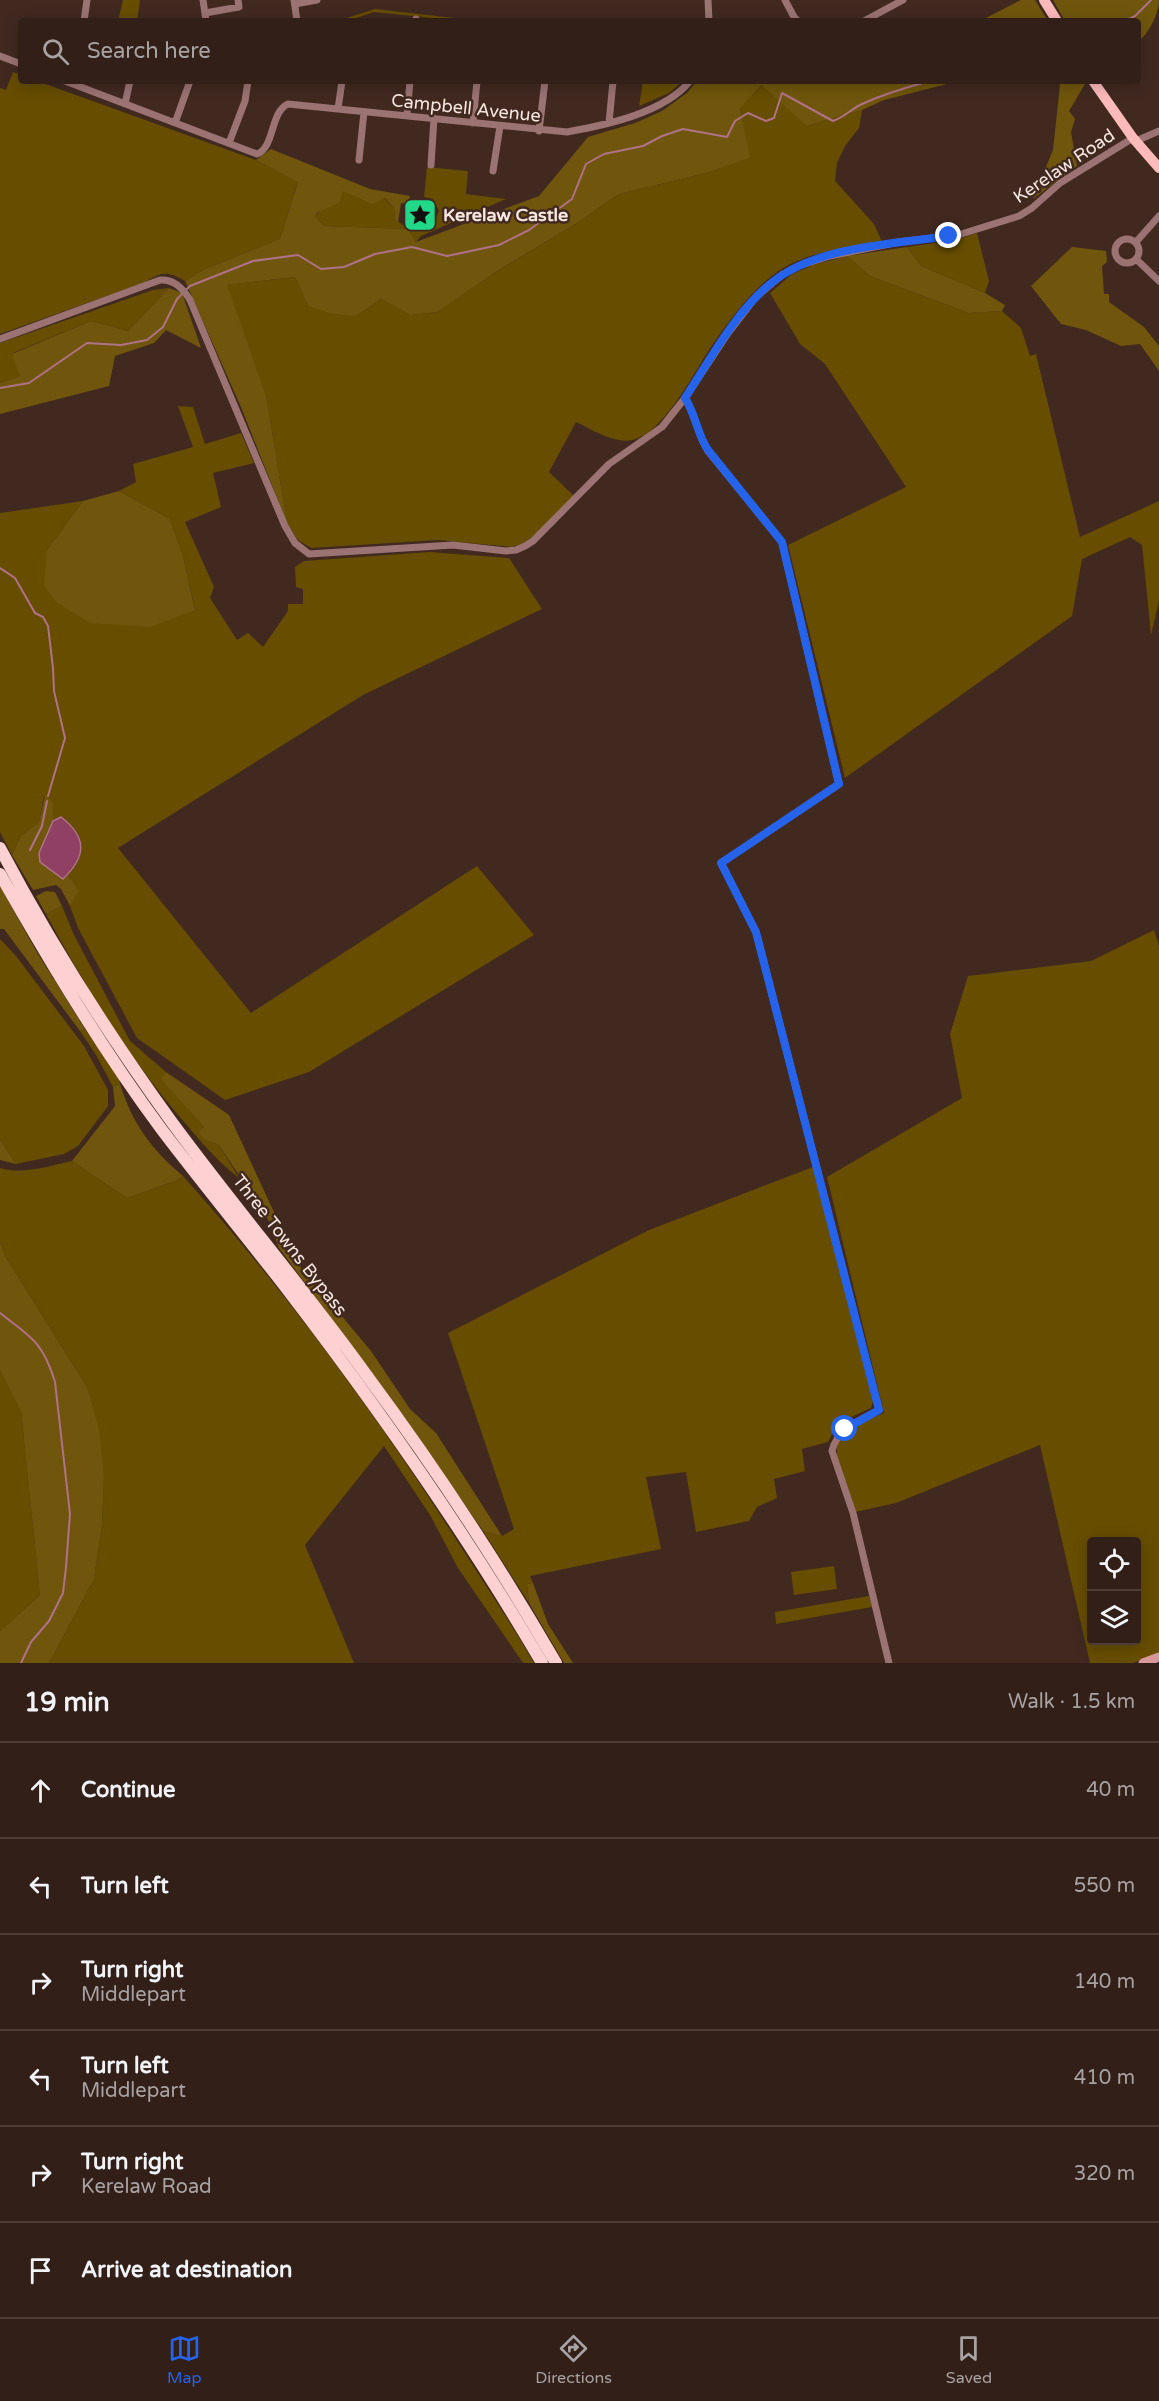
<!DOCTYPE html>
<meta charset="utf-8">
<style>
:root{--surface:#311f18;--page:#3d2c25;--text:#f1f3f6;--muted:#a8a2a2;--line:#4c3d37;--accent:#2563eb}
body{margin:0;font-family:"Varela Round",sans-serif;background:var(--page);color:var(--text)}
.controls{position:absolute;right:18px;bottom:18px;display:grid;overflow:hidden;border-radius:6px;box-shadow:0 3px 15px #0003}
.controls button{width:54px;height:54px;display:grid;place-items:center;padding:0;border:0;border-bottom:2px solid var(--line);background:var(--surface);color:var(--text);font:30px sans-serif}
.stop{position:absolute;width:18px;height:18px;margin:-14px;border:4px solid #2563eb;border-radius:50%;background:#fff}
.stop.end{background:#2563eb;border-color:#fff;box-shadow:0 2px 6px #0008}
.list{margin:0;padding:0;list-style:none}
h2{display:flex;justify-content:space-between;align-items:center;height:78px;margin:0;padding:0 24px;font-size:26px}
h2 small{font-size:20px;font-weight:400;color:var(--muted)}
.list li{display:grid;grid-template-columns:39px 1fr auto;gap:18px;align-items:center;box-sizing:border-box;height:96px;padding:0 24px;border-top:2px solid var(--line)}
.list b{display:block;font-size:22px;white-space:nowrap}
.list p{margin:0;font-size:20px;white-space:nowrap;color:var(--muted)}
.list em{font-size:20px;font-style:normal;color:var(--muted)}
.icon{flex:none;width:33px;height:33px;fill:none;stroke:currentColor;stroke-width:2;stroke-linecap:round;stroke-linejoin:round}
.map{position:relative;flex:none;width:1159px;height:1663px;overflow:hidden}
.search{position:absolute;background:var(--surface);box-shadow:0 3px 15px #0003;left:18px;right:18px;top:18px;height:66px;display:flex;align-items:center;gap:15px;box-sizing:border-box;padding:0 21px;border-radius:6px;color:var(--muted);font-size:22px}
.sheet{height:654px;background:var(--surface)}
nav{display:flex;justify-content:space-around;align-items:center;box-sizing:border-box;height:84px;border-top:2px solid var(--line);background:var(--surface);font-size:16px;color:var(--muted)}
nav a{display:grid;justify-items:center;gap:3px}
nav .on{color:var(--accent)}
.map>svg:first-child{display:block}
.green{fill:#664d00;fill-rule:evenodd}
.forest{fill:#70560c}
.water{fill:#8f4063;stroke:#ae7289;stroke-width:1.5}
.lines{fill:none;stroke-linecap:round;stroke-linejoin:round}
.stream{stroke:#ae7289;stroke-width:2}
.minor{stroke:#9b7373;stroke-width:7}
.secondary{stroke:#d89899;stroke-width:9}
.primary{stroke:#fdbabb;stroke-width:10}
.trunk{stroke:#fdd1d2;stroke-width:12}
.route{stroke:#2563eb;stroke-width:8}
.labels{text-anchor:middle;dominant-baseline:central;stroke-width:5;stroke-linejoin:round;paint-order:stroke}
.street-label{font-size:18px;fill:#f7e7e1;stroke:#412920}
.poi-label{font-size:18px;font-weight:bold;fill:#f7e7e1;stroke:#412920;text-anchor:start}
</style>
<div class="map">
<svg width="1159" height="1663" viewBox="0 0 1159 1663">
<rect width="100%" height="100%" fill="#412920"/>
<path class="green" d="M123,0h17l-3,21h-19z
M375,9l106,12h-21l-86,-9 -27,9h-10z
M13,72l8,3v6h16l219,79 42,21 -18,58 -75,30 -20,12c-19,-11 -23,-9 -42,2l-143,51v-246l6,2z
M643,81h40l-14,12 -30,13z
M763,85l43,41 56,-16 -3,18 -14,18 -8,17 -2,18 39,43 8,18c-35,6 -75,9 -105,30 -25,18 -47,47 -64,72 -18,26 -49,90 -81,96 -18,4 -41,-11 -56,-18l-27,50 25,24c-19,19 -36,44 -62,51l-74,-7 -127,8 -13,-8 -11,-17 -21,-128 -40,-110 69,-8 13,29 48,10 25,-17 29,16 28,-3 53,-37 86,-52 42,-29 87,-21 43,-15 -9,-51z
M427,167l41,4 -2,23 40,5 -85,37 -5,6 -8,-13 -84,-3 -9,-10 28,-26 41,8 10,10 1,11 13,10h24l7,-18 -6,-12 -9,-2z
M977,233l12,48 -4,12 -64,-27 -14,-19 49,-7z
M847,256l23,20 99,37 33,-2 19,17 9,28 6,-2 44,183 79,-36v100l-8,34 -9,-90 -12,-8 -48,22 -10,57 -227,162 -57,-233 118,-58 -81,-123 -25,-20 -30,-51 22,-19 21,-9z
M169,288l-41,43 -37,-10 -78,32 7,23 -20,7v-40l153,-53z
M178,406l15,1 12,37 36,-11 13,30 -41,10 8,34 -36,15 29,65 -4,11 27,42 11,-7 15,14 25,-36v-7h15v-15l-7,-2 -1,-20 9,-6 125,-9 80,6 33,51 -179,86 -245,153 133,165 226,-147 57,69 -225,137 -84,28 -88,-62 -59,-110 -8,-22 8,-15 -10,-16 11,-19 -18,-39 -8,4v-19l-9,-6 -5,26 -18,14 -9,19 -12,-23v-319l83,-12 -36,49 148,59 -12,-53 -13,-37 -51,-28 17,-9 -3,-18 60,-17z
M62,906l12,29 56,106 36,31 -4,7 42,48 -6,5 5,7 16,6 20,33c-21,-16 -37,-35 -54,-55 -55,-63 -99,-135 -139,-209z
M1154,930l5,16v707l-26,10h-43l-50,-218 -144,58 -41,9c-6,-19 -28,-59 -13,-76 11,-12 28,-17 42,-23l-57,-236 135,-79 -12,-64 18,-58 123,-15zM1092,1542h44v98h-44z
M0,939l16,17 68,90 24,44v16l-30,40 -14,8 -48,10 -16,-24z
M85,1029l34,49 1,6 -7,3 -17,-32 -16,-24z
M72,1161l55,37 48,-17 8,-5c103,115 195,241 278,371 25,39 50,76 73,116h-11l-65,-95 -28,-53 -46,-69 -79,99 49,118h-305l45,-84 8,-54 2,-49 -17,-89 -82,-131 -5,-14v-74c24,7 48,-2 72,-7z
M813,1167l60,234 -2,7 -33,15 -10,19 -26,7 3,22 -31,8 3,19 -20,9 -8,14 -53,11 -10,-60 -40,5 15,72 -131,27 3,7 -6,1 2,19 -46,-72 19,5 12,-7 -66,-196 201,-103z
M0,1371l21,39 19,185 -40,36z
M834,1566l3,23 -43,6 -3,-23z
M869,1596l3,11 -96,17 -1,-12z"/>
<path class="forest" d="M1021,0h14l13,21h-68z
M1053,0h106c0,13 -10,33 -21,42v-21h-73z
M697,81h114l4,2 3,-2h141l-75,19 -22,10 -56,16 -44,-41 -22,23 10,50 -44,15 -87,21 -42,29 -83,50 -56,39 -28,3 -29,-16 -25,17 -26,-3 -22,-7 -13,-29 -68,8 39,110 21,128 -46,-116 -56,-126 20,-12 75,-30 18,-57 -42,-22 15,-11 99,40 40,7 -2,8 -7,-1 -3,19 -3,-3 -1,-11 -9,-10 -13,6 -29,-13 -4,12 -22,10 -2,3 9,10 84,3 8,13 123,-46 49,-59 47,-14 27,-12 25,-18z
M1058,81h25l2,3 -16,27 6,8 -4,13 6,34 -44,33 20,-49 7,-65z
M907,247l14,19 64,27 20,12 -3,6 -33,2 -99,-37 -23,-20z
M1072,247l34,4 1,11 -5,4 2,28h5v8l35,25 15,19v25l-19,-27 -19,2 -35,-16 -25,-6 -30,-38z
M169,288l13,5 19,55 -35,-18 -12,13 -39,13 -6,30 -109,28v-31l20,-7 -8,-22 79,-33 37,10z
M119,491l51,28 13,37 12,54 -45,17 -60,-4 -34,-21 -12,-17 3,-35 36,-49z
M45,795l8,7v19l-14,32 24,26 5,-4 11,16 -9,15 -9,-17 -5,-4 -23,5 -21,-35 9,-19 18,-14z
M0,886l35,63 50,80 -5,2 -76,-102h-4z
M46,891l9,1 7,14 -16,8 -10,-18z
M166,1072l63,43 69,149 73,87 39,58 26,24 66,103 -19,-5 -93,-134 -111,-149 -10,-27 -50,-76 -16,-6 -5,-7 6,-5 -43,-48z
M120,1084c12,39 32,66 63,92l-8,5 -48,17 -55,-37 43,-55 -2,-19z
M0,1140l16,24 -16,-4z
M0,1242l5,14 82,131 12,43 5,46 -2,49 -8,54 -45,84h-49v-32l40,-36 -19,-184 -21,-40z
M533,1583l15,41 25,39h-9l-35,-60 -2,-19z"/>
<path class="water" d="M61,817c26,20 26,39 2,62l-23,-17 -1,-9 14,-32z"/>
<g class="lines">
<path class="stream" d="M1125,21l10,-5 16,-16
M0,388l29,-5 58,-40 34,2 26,-5 16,-13 14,-28 13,-13 63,-25 45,-6 23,14 23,-2 31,-13 37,-7 35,9 52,-11 30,-15 43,-31 14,-35 18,-10 39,-8 19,-10 21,-7 44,8 8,-16 13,-8 18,8 8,-3 8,-25 51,28c12,-4 18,-12 29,-17 22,-10 45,-17 68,-23
M0,568l15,10 20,35 8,4 5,9 5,42 1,23 11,47 -17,58
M30,850l12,-24 5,-25
M0,1313c31,24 43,29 55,69l15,132 -4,53 -3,26 -14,28 -18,21 -10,21"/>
<path class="minor" d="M203,0l3,21
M294,0l3,21
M708,0l1,21
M785,0l9,17 4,4
M295,4l22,-4
M205,13l34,-6 -1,-7
M84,21l3,-21
M416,21v-2
M864,21l39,-21
M0,56l21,8
M65,81l192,73c18,-7 13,-42 31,-50l279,28c39,-7 97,-19 123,-51
M125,104l5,-23
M338,109l4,-28
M407,116l3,-35
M175,123l15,-42
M473,123l4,-42
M609,123l4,-42
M539,131l6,-50
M1136,141l23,-10
M229,143l16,-42 3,-20
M359,160l5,-48
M431,165l3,-47
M493,171l7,-45
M1115 251a12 12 0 1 1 24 0a12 12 0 1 1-24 0Z
M1136,242l23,-26
M1136,259l23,22
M0,339l160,-59c14,-1 23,8 30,20l95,226 10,17 14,11 144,-9 53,6 10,-1 9,-4 8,-5 76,-77 53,-37 23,-29 43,-65 27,-35 28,-24 15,-8 32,-10 69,-14 59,-7 61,-19 13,-8 28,-25 73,-45
M685,398c11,17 12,36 23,53l74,91 57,242 -118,79 35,69 123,478c-18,10 -42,18 -47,41l21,62 36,150"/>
<path class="secondary" d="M1143,1663l16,-6"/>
<path class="primary" d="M1044,0l13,21
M1093,81l40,57 26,30"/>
<path class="trunk" d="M0,848c50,95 108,186 171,273 63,86 132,166 194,252 69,93 133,190 191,290
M0,874c50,88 102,175 162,256 41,54 84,106 125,159 92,120 179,244 255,374"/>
</g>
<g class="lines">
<path class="route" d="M845,1429l34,-19 -123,-478 -35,-69 118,-79 -57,-242 -74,-92c-11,-16 -12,-35 -23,-52 25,-38 49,-84 85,-114 45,-38 123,-40 179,-48"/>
</g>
<defs>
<symbol id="sight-square" viewBox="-11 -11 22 22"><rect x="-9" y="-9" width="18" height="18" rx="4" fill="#20d887" stroke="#412920"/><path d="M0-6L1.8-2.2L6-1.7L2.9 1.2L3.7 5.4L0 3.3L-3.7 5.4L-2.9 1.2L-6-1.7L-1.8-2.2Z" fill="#111"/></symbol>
</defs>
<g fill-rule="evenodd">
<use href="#sight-square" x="401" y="196" width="38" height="38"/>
</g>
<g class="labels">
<g class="street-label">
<text transform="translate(466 108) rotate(6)">Campbell Avenue</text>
<text transform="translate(1064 166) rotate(-34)">Kerelaw Road</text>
<text transform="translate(290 1245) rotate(52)">Three Towns Bypass</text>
</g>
<g class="poi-label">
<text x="443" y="215">Kerelaw Castle</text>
</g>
</g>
</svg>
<div class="controls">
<button><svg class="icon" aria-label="locate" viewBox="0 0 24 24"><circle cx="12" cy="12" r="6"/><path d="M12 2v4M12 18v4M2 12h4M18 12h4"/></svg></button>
<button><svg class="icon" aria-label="layers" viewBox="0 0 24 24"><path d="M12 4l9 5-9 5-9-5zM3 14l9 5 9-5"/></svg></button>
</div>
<div class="stop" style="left:845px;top:1429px"></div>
<div class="stop end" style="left:949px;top:236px"></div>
<div class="search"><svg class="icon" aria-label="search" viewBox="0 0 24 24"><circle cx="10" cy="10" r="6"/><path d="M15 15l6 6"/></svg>Search here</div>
</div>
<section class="sheet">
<h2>19 min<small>Walk · 1.5 km</small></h2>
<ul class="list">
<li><svg class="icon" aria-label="ahead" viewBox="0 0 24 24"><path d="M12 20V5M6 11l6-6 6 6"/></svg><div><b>Continue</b></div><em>40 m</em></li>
<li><svg class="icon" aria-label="left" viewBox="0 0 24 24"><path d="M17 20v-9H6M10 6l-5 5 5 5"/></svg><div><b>Turn left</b></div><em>550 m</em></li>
<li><svg class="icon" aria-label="right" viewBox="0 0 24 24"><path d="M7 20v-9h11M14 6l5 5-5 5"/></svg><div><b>Turn right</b><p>Middlepart</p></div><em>140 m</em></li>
<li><svg class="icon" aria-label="left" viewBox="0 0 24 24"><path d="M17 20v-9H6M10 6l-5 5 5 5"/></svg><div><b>Turn left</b><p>Middlepart</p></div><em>410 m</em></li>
<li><svg class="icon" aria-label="right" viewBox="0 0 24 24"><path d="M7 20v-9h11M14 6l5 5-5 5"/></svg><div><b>Turn right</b><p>Kerelaw Road</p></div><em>320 m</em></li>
<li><svg class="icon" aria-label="arrive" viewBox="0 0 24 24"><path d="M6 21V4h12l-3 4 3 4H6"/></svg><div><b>Arrive at destination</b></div></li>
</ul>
</section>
<nav>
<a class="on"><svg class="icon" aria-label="map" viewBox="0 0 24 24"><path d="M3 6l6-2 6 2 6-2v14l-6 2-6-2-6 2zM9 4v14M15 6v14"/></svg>Map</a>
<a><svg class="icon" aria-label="directions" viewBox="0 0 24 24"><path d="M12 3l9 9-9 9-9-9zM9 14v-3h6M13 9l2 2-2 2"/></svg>Directions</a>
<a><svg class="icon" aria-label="saved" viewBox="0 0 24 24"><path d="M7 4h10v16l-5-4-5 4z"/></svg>Saved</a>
</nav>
